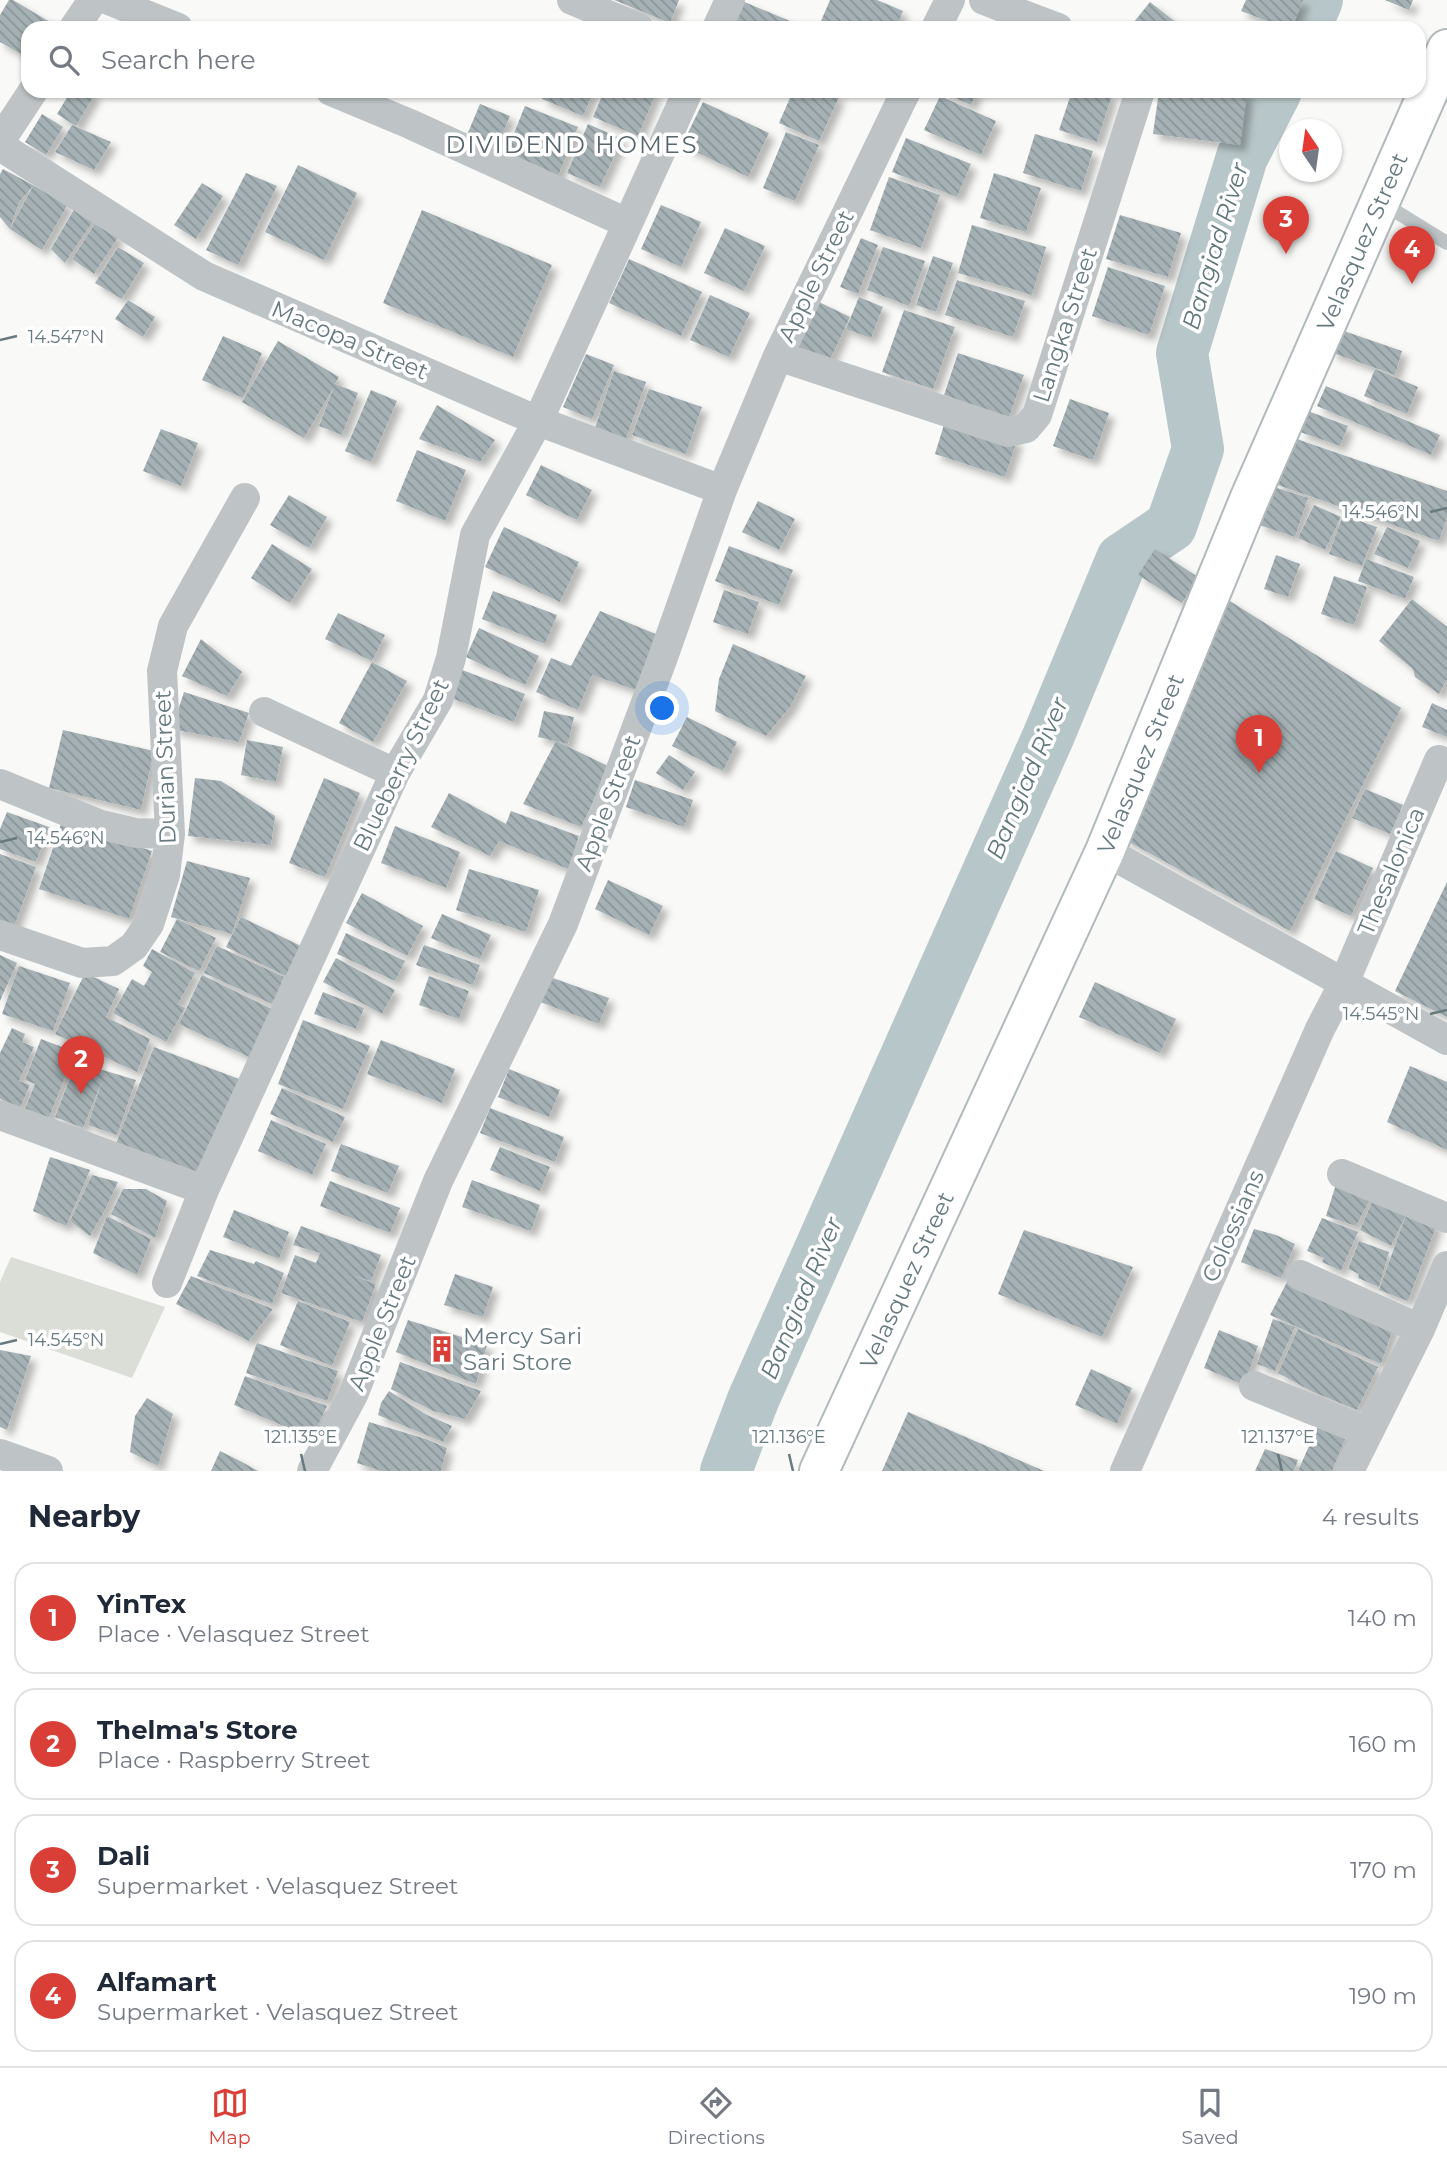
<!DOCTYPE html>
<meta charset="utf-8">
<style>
:root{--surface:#fff;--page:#f2f2f3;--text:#1f2937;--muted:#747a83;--line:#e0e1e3;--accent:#d93f37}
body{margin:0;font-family:Montserrat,sans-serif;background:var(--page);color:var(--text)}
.compass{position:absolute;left:1279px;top:119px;width:63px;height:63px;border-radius:50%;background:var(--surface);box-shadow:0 2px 5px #0004;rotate:347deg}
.you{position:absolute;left:663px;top:709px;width:24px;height:24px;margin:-18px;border:5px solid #fff;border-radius:50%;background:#1a73e8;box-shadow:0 0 0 10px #1a73e833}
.badge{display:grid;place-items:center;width:46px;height:46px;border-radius:50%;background:var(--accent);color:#fff;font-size:23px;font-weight:700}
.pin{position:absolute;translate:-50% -58px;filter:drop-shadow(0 2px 4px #0008)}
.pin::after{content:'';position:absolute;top:37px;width:24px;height:21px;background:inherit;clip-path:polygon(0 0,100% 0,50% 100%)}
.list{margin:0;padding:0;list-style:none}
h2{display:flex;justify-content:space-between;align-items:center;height:91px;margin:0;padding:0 28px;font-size:30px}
h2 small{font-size:23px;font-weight:400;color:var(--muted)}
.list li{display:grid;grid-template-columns:46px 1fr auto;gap:21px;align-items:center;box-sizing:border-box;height:112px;margin:0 14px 14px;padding:0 14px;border:2px solid var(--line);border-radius:21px}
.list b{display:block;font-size:26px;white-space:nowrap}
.list p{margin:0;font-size:23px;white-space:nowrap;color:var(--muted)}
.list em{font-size:23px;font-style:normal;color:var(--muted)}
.icon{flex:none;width:38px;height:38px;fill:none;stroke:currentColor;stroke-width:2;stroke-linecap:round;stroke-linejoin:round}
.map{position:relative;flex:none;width:1447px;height:1471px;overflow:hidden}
.search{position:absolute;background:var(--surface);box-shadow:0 2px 5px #0004;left:21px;right:21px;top:21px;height:77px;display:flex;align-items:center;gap:18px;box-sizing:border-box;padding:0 24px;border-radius:21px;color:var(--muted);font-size:26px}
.sheet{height:595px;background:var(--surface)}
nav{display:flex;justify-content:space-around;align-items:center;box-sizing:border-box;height:98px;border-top:2px solid var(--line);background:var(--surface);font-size:19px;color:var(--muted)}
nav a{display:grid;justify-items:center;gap:4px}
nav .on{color:var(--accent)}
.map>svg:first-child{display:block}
.green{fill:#daded6}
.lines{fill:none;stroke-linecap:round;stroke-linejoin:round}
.river{stroke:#b7c6c8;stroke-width:52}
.building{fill:url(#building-back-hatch);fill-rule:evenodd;filter:url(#shadow)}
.secondary-casing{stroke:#b1b9bb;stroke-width:42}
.service{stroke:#bec4c6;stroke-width:14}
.minor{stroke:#bec4c6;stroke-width:30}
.secondary{stroke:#fff;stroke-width:38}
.ticks{fill:none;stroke:#667a80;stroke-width:2.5}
.labels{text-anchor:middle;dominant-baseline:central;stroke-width:7;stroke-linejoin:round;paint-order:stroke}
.street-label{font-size:23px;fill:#667a80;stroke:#fff}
.poi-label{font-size:23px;fill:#667a80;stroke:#fff;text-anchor:start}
.neighbourhood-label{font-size:24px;letter-spacing:2px;fill:#57666c;stroke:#fff}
.water-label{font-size:24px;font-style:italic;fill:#60787a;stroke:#fff}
.ticks-label{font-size:18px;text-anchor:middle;fill:#667a80;stroke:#fff;stroke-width:7;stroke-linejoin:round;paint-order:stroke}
</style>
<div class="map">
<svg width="1447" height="1471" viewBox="0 0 1447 1471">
<defs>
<pattern id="building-back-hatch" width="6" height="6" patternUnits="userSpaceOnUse" patternTransform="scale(1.75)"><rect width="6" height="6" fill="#a5b1b4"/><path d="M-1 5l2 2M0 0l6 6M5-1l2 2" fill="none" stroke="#8a9598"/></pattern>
<filter id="shadow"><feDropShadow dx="6" dy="6" stdDeviation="3.5" flood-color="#0004"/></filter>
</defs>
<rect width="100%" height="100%" fill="#f9f9f7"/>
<path class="green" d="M11,1257l154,50 -33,71 -132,-46v-50z"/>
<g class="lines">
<path class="river" d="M1305,28l12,-28
M726,1471l27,-71 295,-663 74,-178 49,-33 27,-77 -16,-96 60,-196 34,-66"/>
</g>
<path class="building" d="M9,0h4l47,28h-32v30l-28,-16v-27z
M614,0h65l-9,23z
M830,0h47l26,11 -7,17h-78z
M1246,0h57l-11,28h-7l-44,-17z
M1385,0h28l-4,10z
M742,1l60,25 -1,2h-70z
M1150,2l33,26h-54z
M71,91h18l6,3 -19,32 -19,-12z
M545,91h49l-11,25 -41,-17z
M604,91h47l5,2 -18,43 -45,-19z
M793,91h33l13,6 -20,44 -40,-18z
M940,91h37l-6,14z
M1072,91h29l11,4 -15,47 -38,-12z
M1159,91h70l18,2 -7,52 -87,-11z
M940,96l56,25 -15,34 -57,-25z
M703,102l66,31 -21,44 -66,-32z
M480,104l30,12 -16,38 -30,-12z
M525,106l53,21 -22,54 -53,-21z
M42,114l21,13 -17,28 -21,-13z
M588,124l34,15 -22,48 -33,-14z
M72,125l39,17 -17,28 -39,-18z
M786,132l33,13 -24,56 -32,-13z
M1035,134l58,17 -12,40 -58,-18z
M906,138l65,26 -14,33 -65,-25z
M298,165l59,28 -33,67 -59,-28z
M3,169l65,35 -26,46 -32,-21 -10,-12v-43zM33,186l-23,43 9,-27z
M246,173l31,13 -39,79 -32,-15z
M994,173l47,15 -15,44 -46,-14z
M889,177l51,18 -19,53 -51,-18z
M202,183l21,13 -27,43 -22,-14z
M79,201l16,17 -30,45 -14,-14z
M661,205l40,17 -20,45 -40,-18z
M422,210l130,55 -39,92 -130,-54z
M1120,215l61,18 -13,44 -62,-18z
M96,222l23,14 -25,38 -22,-15z
M972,225l74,22 -14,48 -74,-22z
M725,228l40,18 -21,45 -40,-18z
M861,238l17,7 -20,49 -18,-7z
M118,247l26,16 -22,36 -27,-16z
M883,247l42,14 -16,45 -42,-16z
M933,256l20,7 -17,49 -20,-7z
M629,259l73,33 -21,44 -72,-33z
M1108,267l57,19 -16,49 -57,-19z
M957,280l68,21 -12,36 -68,-22z
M710,295l40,18 -21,44 -39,-17z
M859,297l24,10 -12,31 -25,-9z
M128,300l27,17 -12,20 -28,-18z
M819,302l31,15 -21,45 -31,-14z
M904,310l51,17 -22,62 -51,-17z
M1338,329l64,22 -7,24 -65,-23z
M223,336l39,17 -19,45 -41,-18z
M278,341l61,36 -4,7 23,9 -16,42 -23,-9 15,-39 -30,51 -62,-36z
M958,353l66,22 -15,42 -65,-22z
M586,354l28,11 -22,54 -29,-12z
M1375,369l43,18 -11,27 -43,-18z
M614,371l32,11 -20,57 -31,-11z
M1326,386l114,49 -9,20 -114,-49z
M649,389l53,18 -16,47 -54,-19z
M371,390l26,11 -26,61 -26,-11z
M1070,399l39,14 -16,47 -40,-14z
M437,405l58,35 -15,22 -61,-23z
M1308,411l40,15 -8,20 -40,-14z
M946,418l71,22 -12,37 -70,-23z
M161,429l37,14 -17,43 -38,-15z
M1291,437l156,54v26l-8,24 -164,-57z
M417,450l49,20 -21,51 -49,-20z
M541,465l51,25 -15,30 -51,-25z
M1271,486l37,12 -13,39 -36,-12z
M289,495l38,22 -18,31 -39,-23z
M758,501l37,18 -16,31 -37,-18z
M1314,505l27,12 -16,33 -27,-12z
M1343,515l34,12 -15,39 -33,-12z
M504,527l75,35 -19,40 -75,-35z
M1387,527l33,14 -12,27 -34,-14z
M272,544l40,25 -22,34 -39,-25z
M729,546l64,24 -14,35 -64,-24z
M1155,549l43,28 -16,26 -44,-28z
M1276,555l24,9 -12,33 -24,-8z
M1366,559l48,18 -9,22 -47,-18z
M1334,576l33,11 -13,38 -33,-11z
M724,590l35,12 -11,32 -35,-12z
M493,591l64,24 -12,29 -63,-25z
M1225,598l176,110 -111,223 -168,-93z
M1412,599l35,28v52l-8,15 -24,-17 -2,-8 -34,-28z
M600,611l58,24 -19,56 -47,-16 -14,35 -42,-18 15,-34 20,8z
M338,613l47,22 -13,26 -47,-22z
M479,628l60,28 -14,29 -59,-28z
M201,639l41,33 -15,24 -45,-20z
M733,644l73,32 -16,31 -24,29 -51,-25 4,-32z
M372,662l35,19 -34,61 -34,-19z
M457,668l68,26 -11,28 -68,-26z
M184,692l65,21 -10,29 -67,-13z
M1432,703l15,7v27l-25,-10z
M544,711l30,6 -6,27 -30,-7z
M687,717l50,25 -14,29 -51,-25z
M63,730l91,21 -13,59 -92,-22z
M247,740l36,7 -7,35 -35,-7z
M556,741l54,26 -29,60 -58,-23z
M669,755l26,17 -12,18 -27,-17z
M195,778l26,3 54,35 -4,29 -83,-9z
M324,778l36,15 -35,84 -36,-14z
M635,780l58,20 -9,27 -58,-20z
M1365,789l38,16 -13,29 -38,-16z
M449,793l57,31 5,-13 68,25 -11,33 -69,-28 -9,15 -59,-29z
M7,812l42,15 -13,35 -36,-13v-20z
M62,821l90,30 -23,68 -90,-30z
M395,826l65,26 -14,36 -65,-25z
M1336,851l37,17 -22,48 -37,-17z
M0,854l36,13 -24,65 -12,-4z
M187,861l63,17 -18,56 -61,-17z
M469,869l70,21 -13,42 -70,-22z
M608,880l55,26 -14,29 -54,-26z
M1447,882v135l-52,-26z
M362,893l61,33 -16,30 -61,-33z
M442,914l49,21 -11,24 -49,-21z
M241,917l62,30 -15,30 -62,-30z
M177,919l39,19 -17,33 -39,-19z
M346,933l59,28 -10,20 -58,-27z
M424,945l56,20 -7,20 -57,-20z
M217,946l67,31 -12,27 -68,-31z
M152,949l43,24 -17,31 7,4 -19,34 -53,-29 19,-34 12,7 8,-14 -9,-6z
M0,955l17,8 -17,38z
M336,958l59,32 -13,24 -59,-32z
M19,966l51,17 -17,48 -51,-17z
M85,973l34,16 -13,28 44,22 -13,33 -82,-38z
M202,975l70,34 -23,48 -70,-33z
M429,976l40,15 -10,28 -40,-14z
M550,977l59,21 -10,26 -59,-22z
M1095,982l81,37 -16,34 -81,-36z
M323,992l41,16 -8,21 -42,-15z
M303,1020l67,26 -27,63 -65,-25z
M12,1028l13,6 -3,8 12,5 -15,34 11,4 -10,23 -20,-9v-46z
M41,1039l34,13 -27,68 -24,-9 11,-27 -10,-4z
M381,1040l74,29 -13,34 -75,-29z
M154,1047l85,32 -39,99 -85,-32z
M76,1062l60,18 -19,55 -29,-10 14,-44 -19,47 -28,-11z
M1410,1066l37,16v68l-60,-28z
M509,1069l51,21 -11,27 -51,-20z
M282,1088l63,29 -12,25 -63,-28z
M490,1108l74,29 -9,25 -75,-29z
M271,1120l55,24 -14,31 -54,-24z
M341,1144l58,22 -11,27 -57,-22z
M500,1147l50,20 -10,24 -50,-21z
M50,1157l40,13 -24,56 -33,-15z
M92,1175l26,7 -13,28 -15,26 -20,-15z
M472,1180l68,25 -9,26 -69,-24z
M330,1181l70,27 -10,25 -70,-27z
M1337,1181l36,13 -17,32 -30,-10z
M123,1189h23l21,12 -12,37 -44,-24z
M1374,1197l63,27 -29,77 -29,-11 27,-75 -15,31 -31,-16z
M234,1210l55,22 -10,27 -56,-22z
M107,1216l44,23 -14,36 -44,-22z
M1322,1218l36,14 -17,39 -19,-9 2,-4 -17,-7z
M301,1226l80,29 -10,26 -20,-6 25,9 -14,38 -81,-29 14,-38 21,8 4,-10 -27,-8z
M1254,1229l22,6 19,9 -14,34 -40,-16z
M1024,1230l109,37 -31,70 -104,-43z
M1359,1241l30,11 -10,35 -21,-9 1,-4 -11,-5z
M210,1250l44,14 2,-3 28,12 -12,31 -75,-28z
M455,1274l38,13 -10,30 -39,-12z
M191,1276l82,33 -24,32 -73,-37z
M1288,1280l107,43 -14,41 -111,-49z
M298,1301l52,21 -18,44 -52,-21z
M1273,1319l22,8 -20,44 -18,-7z
M408,1320l79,25 -11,39 -80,-32z
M1298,1329l80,38 -21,43 -44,-18 -35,-19z
M1219,1330l39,16 -14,39 -40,-17z
M257,1343l81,28 -11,30 -81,-28z
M0,1350l31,6 -24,74 -7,-3z
M400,1362l81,29 -16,28 -32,-8 -42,-22z
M1091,1369l41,19 -15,36 -42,-19z
M245,1376l82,30 -15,32 -78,-33z
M389,1391l38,24 25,11 -9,16 -65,-27 3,-12z
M147,1398l26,16 -15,52 -28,-14 5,-36z
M908,1412l136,59h-162z
M1320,1421l28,11 -16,39h-34z
M369,1422l57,17 21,9 -6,23h-60l-24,-8z
M1265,1449l33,11 -4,11h-39z
M220,1451l22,11 16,9h-47z"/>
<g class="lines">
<defs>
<g id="secondary">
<path id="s1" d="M819,1471l286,-620 144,-351 198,-451"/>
</g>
</defs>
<use href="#secondary" class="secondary-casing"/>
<path class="service" d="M1382,203l65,40"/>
<path class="minor" d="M109,0l69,28
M572,0l67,28
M984,0l74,28
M74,28l19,-28
M717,28l13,-28
M936,28l14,-28
M331,91l79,33 217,99
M0,141l33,-50
M0,146l204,130 334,145 184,69
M778,356l230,76 18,-4 11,-13 103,-324
M264,712l131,61
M0,784l98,40 38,9 34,1
M1105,851l342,189
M0,935l82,28 31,-2 21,-15 15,-22 16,-49 5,-41 -8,-163 11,-45 72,-128
M0,1115l204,75
M1342,1174l105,44
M1300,1275l120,54
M167,1283l37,-93 191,-417 43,-73 13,-42 24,-123 63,-114 150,-330
M1254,1386l113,46
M0,1454l48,17
M312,1471l41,-76 85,-214 125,-257 99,-264 60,-170 56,-134 128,-265
M1125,1471l195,-442 24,-46 95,-223
M1349,1471l71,-142 27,-63"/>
<use href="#secondary" class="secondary"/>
</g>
<path class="ticks" d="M0,340l17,-4M1430,512l17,-4M0,842l17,-4M1430,1014l17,-4M0,1344l17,-4M301,1454l4,17M789,1454l4,17M1278,1454l4,17"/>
<defs>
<symbol id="building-bare" viewBox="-9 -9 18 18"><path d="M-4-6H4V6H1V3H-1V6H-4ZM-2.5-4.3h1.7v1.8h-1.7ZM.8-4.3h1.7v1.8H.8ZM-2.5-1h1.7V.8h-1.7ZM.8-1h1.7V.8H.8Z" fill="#d93f37" stroke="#fff" stroke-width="2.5" paint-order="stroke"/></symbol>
</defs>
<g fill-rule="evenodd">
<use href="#building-bare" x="423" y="1330" width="38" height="38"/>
</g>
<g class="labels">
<g class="street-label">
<text stroke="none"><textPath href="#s1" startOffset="1344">Velasquez Street</textPath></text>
<text transform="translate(816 276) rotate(-64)">Apple Street</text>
<text transform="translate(1065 325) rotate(-72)">Langka Street</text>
<text transform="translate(350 340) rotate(23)">Macopa Street</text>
<text stroke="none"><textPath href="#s1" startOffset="777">Velasquez Street</textPath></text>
<text transform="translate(401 765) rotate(-64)">Blueberry Street</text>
<text transform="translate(165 767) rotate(-92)">Durian Street</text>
<text transform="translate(608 803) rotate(-69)">Apple Street</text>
<text transform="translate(1391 871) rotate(-67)">Thesalonica</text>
<text transform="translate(1233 1226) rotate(-66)">Colossians</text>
<text stroke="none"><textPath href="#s1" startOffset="210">Velasquez Street</textPath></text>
<text transform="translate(382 1323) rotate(-68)">Apple Street</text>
</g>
<g class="poi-label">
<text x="463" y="1336">Mercy Sari<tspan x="463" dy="26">Sari Store</tspan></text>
</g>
<g class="neighbourhood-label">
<text x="572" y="144">DIVIDEND HOMES</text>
</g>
<g class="water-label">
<text transform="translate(1215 246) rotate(-73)">Bangiad River</text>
<text transform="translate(1027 778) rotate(-67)">Bangiad River</text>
<text transform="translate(801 1298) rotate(-67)">Bangiad River</text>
</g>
</g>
<g class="ticks-label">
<text x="66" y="343">14.547°N</text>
<text x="1381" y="518">14.546°N</text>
<text x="66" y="844">14.546°N</text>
<text x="1381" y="1020">14.545°N</text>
<text x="66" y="1346">14.545°N</text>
<text x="301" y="1443">121.135°E</text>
<text x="789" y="1443">121.136°E</text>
<text x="1278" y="1443">121.137°E</text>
</g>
</svg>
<svg class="compass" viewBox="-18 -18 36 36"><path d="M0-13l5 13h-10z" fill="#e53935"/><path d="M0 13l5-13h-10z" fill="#747a83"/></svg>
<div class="you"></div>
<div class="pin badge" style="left:1259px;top:773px">1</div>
<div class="pin badge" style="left:81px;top:1094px">2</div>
<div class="pin badge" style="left:1286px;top:254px">3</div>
<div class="pin badge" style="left:1412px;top:284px">4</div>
<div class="search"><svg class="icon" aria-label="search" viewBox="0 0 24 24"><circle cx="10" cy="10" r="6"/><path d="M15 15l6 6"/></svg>Search here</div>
</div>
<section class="sheet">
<h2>Nearby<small>4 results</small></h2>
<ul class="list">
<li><span class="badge">1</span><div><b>YinTex</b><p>Place · Velasquez Street</p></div><em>140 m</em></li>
<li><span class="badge">2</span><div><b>Thelma's Store</b><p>Place · Raspberry Street</p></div><em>160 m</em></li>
<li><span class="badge">3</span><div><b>Dali</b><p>Supermarket · Velasquez Street</p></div><em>170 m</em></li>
<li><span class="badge">4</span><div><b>Alfamart</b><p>Supermarket · Velasquez Street</p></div><em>190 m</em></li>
</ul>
</section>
<nav>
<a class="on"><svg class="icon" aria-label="map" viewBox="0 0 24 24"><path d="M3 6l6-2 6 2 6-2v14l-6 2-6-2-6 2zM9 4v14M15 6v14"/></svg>Map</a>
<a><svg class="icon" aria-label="directions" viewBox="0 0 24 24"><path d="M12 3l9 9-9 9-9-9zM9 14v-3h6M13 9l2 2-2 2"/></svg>Directions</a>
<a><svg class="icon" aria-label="saved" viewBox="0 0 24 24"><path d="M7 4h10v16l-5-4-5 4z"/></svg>Saved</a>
</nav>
